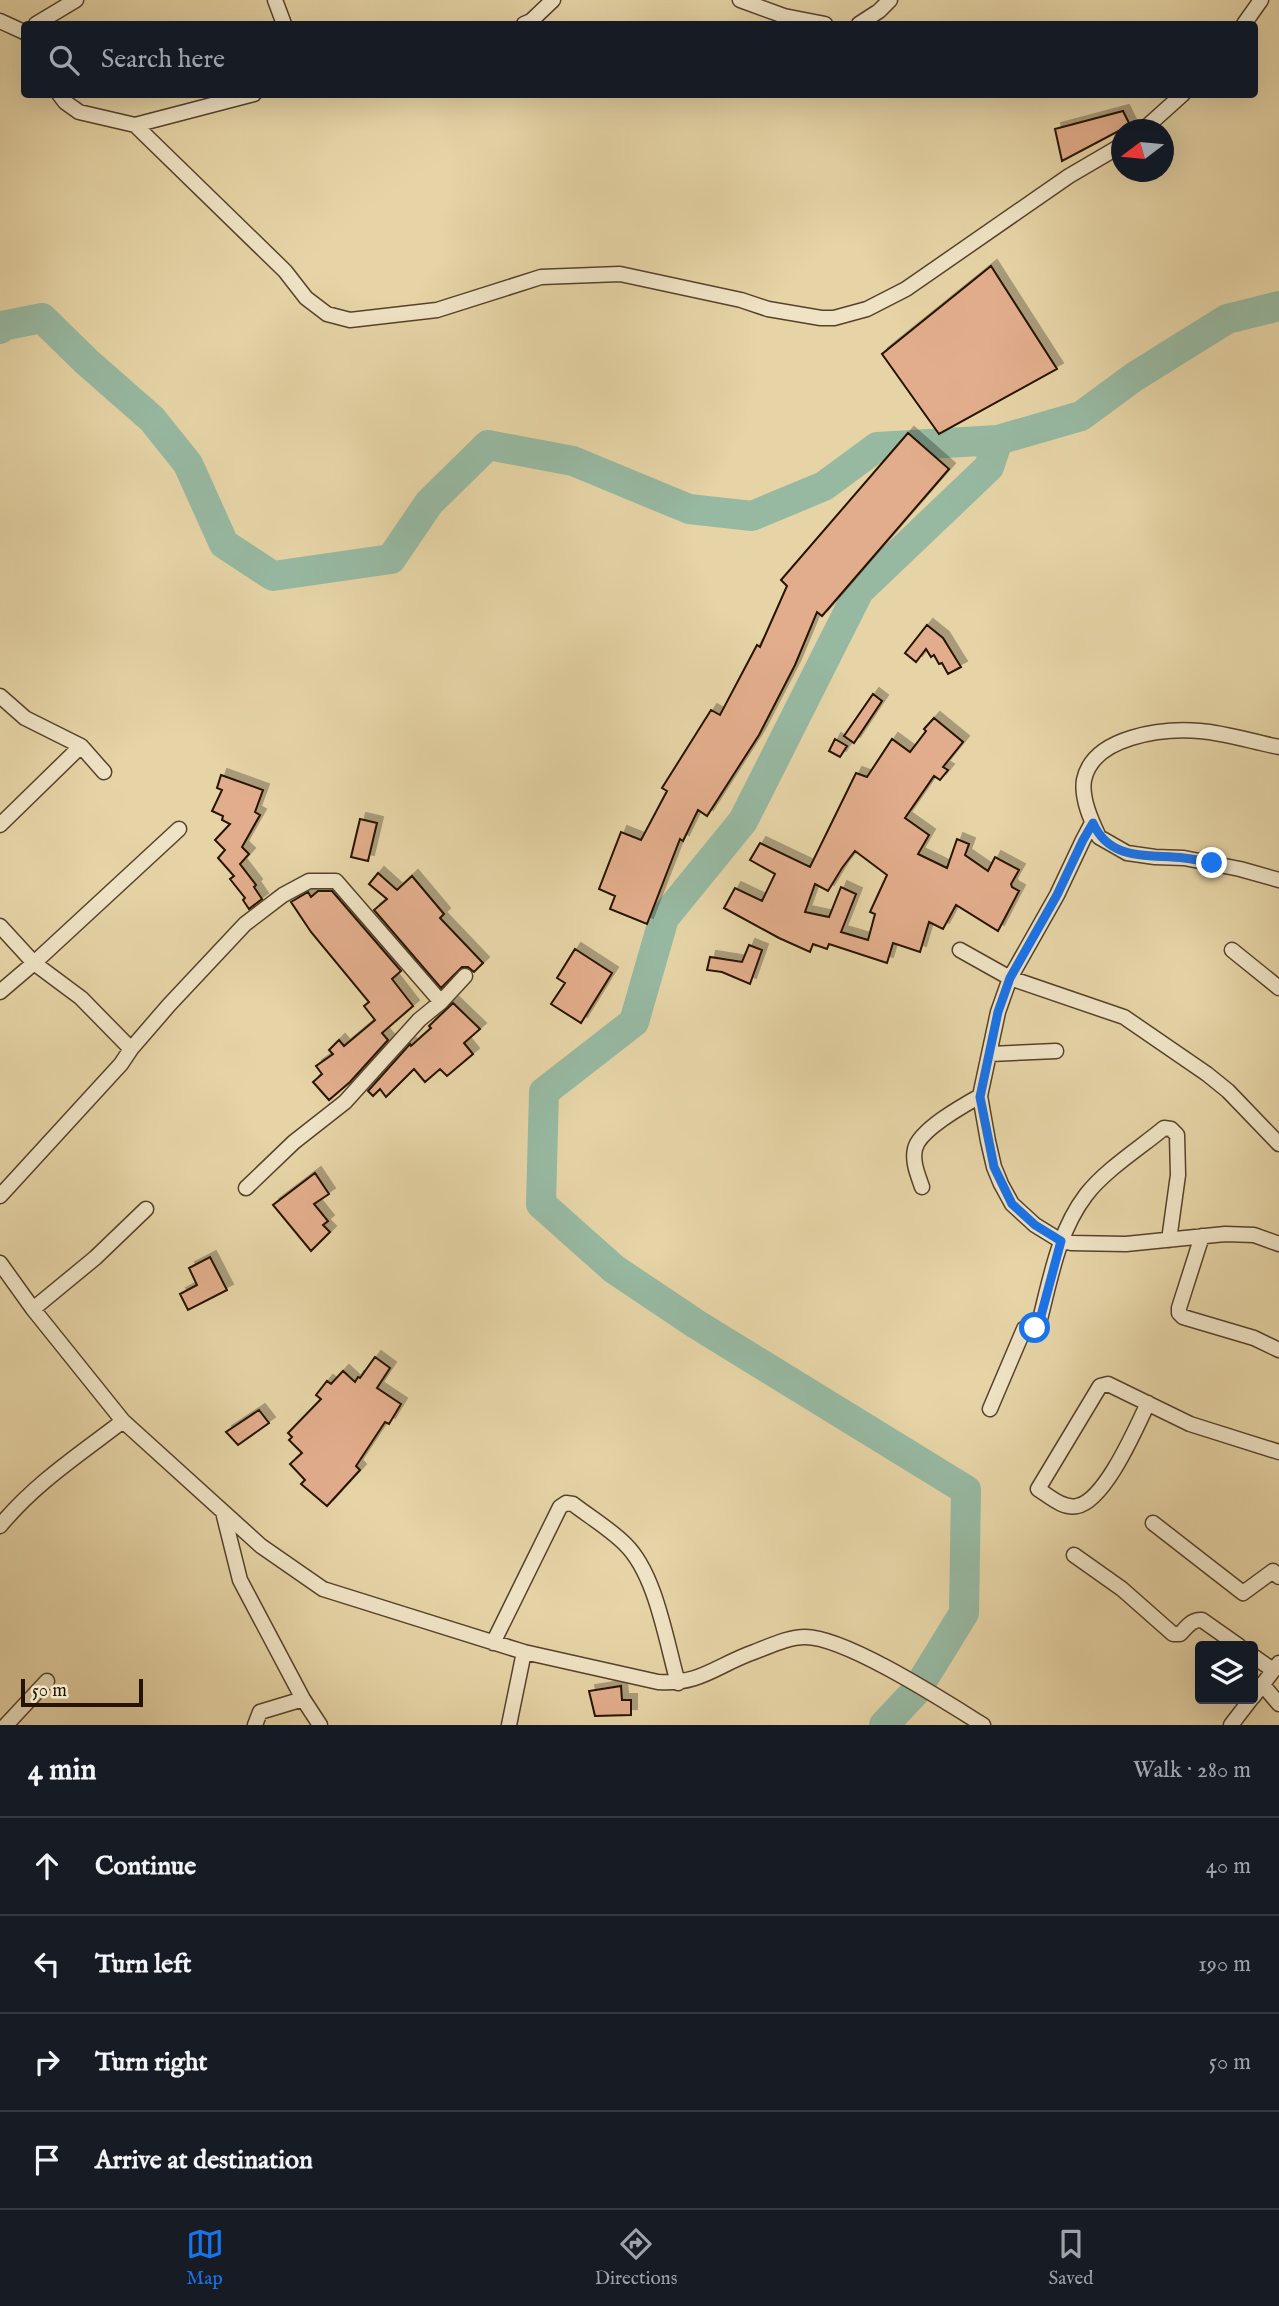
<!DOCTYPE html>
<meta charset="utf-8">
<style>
:root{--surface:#171b24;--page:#242831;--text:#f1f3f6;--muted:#9ea1a6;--line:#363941;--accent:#1a73e8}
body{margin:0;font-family:"IM FELL English",serif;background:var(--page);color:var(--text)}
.controls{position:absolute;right:21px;bottom:21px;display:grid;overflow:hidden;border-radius:7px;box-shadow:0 7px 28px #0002}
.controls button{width:63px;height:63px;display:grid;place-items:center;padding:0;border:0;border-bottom:2px solid var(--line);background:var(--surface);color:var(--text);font:35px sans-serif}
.compass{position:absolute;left:1111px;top:119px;width:63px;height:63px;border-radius:50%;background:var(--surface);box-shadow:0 7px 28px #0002;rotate:254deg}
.scale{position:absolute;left:21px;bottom:18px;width:122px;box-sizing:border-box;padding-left:7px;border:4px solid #261201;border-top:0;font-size:19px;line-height:24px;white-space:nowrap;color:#261201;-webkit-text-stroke:5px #efe3c5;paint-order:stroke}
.stop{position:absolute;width:21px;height:21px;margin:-16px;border:5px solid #1a73e8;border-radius:50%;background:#fff}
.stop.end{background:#1a73e8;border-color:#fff;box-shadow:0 2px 7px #0008}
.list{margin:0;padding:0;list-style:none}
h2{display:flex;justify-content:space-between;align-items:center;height:91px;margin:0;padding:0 28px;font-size:30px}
h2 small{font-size:23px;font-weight:400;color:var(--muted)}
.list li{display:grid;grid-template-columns:46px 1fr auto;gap:21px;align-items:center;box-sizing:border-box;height:98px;padding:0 28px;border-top:2px solid var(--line)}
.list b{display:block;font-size:26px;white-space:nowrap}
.list em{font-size:23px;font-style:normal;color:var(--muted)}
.icon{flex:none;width:38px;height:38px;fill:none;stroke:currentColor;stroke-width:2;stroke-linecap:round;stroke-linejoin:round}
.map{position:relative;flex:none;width:1279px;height:1725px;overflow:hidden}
.search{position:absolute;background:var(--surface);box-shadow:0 7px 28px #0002;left:21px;right:21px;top:21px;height:77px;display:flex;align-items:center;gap:18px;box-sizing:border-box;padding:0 24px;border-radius:7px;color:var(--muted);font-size:26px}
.sheet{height:483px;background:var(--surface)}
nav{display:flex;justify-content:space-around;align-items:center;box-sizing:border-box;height:98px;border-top:2px solid var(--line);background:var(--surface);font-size:19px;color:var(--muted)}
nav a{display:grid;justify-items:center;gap:4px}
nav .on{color:var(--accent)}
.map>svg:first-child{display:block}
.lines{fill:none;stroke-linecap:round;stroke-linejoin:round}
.river{stroke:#97b9a2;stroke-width:30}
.building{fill:#e2ad8c;stroke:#261201;stroke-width:2;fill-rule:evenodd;filter:url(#shadow)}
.street-casing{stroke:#56422a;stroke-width:17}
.street{stroke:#efe3c5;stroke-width:14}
.route{stroke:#1a73e8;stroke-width:9}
</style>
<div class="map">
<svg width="1279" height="1725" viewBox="0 0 1279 1725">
<defs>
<filter id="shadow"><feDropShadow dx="6" dy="-6" stdDeviation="0" flood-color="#0004"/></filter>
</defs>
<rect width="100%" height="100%" fill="#e6d4a6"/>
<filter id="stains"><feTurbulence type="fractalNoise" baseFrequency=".00286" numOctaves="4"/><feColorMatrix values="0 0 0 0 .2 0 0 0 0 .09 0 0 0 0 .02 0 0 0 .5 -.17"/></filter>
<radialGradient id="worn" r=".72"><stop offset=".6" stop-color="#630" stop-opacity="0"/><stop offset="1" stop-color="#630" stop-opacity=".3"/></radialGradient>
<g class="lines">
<path class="river" d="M0,329l2,-3 40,-8 45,44 65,57 36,45 36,80 49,32 118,-17 38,-56 59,-58 85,16 116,48 63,7 72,-30 53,-39 121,-7 83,-24 53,-39 93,-58 52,-13
M884,1725l32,-34 48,-78 2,-123 -270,-166 -82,-55 -73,-65 3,-112 90,-70 30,-104 79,-97 116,-230 130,-124 9,-27"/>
</g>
<path class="building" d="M1123,111l7,14 -68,36 -7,-32z
M991,266l66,103 -118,65 -57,-80z
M908,433l41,36 -127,147 -5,-4 -22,53 -36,70 -52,81 -9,-6 -15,31 -3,-2 -33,85 -37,-15 5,-13 -16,-7 22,-57 20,8 26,-49 -5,-3 49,-78 9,5 37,-70 3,2 27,-61 -6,-6z
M927,625l16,13 18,29 -13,7 -6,-11 -3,1 -5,-9 -3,2 -5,-8 -10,13 -11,-9z
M873,694l9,7 -28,42 -10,-7z
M934,718l29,24 -20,25 5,3 -8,10 -6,-4 -29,42 24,17 -11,19 29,14 10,-29 12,5 -4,11 23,16 7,-14 24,13 -8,14 1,3 7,4 -21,40 -42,-26 -13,24 -14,-7 -9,30 -27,-9 -6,20 -58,-19 -2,5 -14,-5 -3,8 -31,-14 -55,-30 11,-20 27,13 13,-27 -25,-14 10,-17 50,24 46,-94 11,4 25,-38 18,13 16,-21 -2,-2zM855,851l32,24 -17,37 5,2 -7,26 -27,-8 15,-38 -15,-7 -12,30 -24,-5 10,-28 13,7 14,-23z
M835,739l12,7 -7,11 -11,-6z
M221,775l42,15 -8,22 5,3 -18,32 7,7 -9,10 16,21 -2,2 8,12 -13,10 -6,-9 2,-2 -15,-19 4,-3 -16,-18 7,-8 -10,-10 15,-16 -8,-4 1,-4 -11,-5 10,-21 -5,-2z
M360,819l17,4 -9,38 -17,-4z
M378,873l19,17 15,-14 32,38 -4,4 43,45 -9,9 -6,-5h-6l-21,21 -67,-78 13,-11 -18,-15z
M318,891h14l69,80 -9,8 21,27 -31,27 6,7 -38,42 -21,18 -16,-18 9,-8 -6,-8 17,-12 -4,-4 10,-10 5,6 31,-26 -11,-14 5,-4 -58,-70 -20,-30 17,-10 3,5z
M749,945l13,5 -12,34 -28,-12 -15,-2 3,-13 32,5z
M575,949l37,24 -31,50 -30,-19 14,-21 -8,-5z
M453,1003l27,26 -16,14 9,11 -26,22 -7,-7 -15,13 -11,-13 -28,28 -6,-8 -7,7 -5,-5 42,-47 1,2 20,-18 -2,-2z
M315,1173l14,21 -15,10 14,17 -5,4 7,7 -19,19 -38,-46z
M210,1257l17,33 -39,20 -8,-16 17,-9 -8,-17z
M375,1357l15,11 -13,20 24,16 -12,20 -4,-2 -29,44 4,4 -33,36 -26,-22 4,-4 -15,-16 12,-11 -13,-13 3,-3 -4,-4 33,-34 -5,-4 11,-14 4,3 12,-13 12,11 3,-5 2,1z
M259,1410l10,13 -31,22 -12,-13z
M621,1686l1,14h9v15l-36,1 -6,-25z"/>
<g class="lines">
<defs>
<path id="street" d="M275,0l9,24
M740,0l44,16 41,8
M0,21l24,11
M36,24l40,-24
M524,24l7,-3 22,-21
M859,24l20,-13 11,-11
M1244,24l17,-24
M59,94l6,8 14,10 56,13 150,146 21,27 21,16 23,6 87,-10 104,-33 79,-3 121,26 27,9 53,9h13l33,-9 39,-20 163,-113 53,-31
M135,125l119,-31
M1143,130l40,-36
M0,696l25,22 56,28
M1279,747c-26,-5 -53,-14 -79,-16 -37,-3 -107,5 -116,49 -3,18 7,40 15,57l28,16 28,4 29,1 56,11 39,11
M1092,823l-9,17 -26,55 -47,83 -12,34 -18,84 8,45 6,26 7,17 11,20 23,21 26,16 10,2 55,1 99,-10 29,1 25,9
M0,825l81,-79 23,26
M0,926l34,37 47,35 50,51
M960,950l50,28 114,39 83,57 21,17 51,53
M1232,950l47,38
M0,992l34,-29 145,-134
M990,1054l66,-3
M922,1187c-4,-12 -10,-25 -7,-38 4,-19 49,-44 65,-53
M246,1188l48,-46 51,-40 74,-82 22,-18 24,-26
M0,1196l121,-132 10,-15 38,-44 76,-81 38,-29 26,-14h27l105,121
M1202,1236l-23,72v5l4,4 71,21 25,12
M0,1263l33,46 90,112 138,125 62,43 201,63 134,30c42,3 59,-17 96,-30 16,-6 34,-15 51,-15 41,0 141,65 178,88
M33,1309l62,-51 51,-49
M1148,1403c-12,25 -43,98 -71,103 -14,3 -28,-10 -39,-17l62,-103 8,-2 82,40 89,28
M990,1409l34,-80 14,-2c12,-45 19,-94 48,-132 19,-25 54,-47 78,-67l7,1 6,6 1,40 -9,65
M223,1512l17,68 63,119 17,26
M1153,1523l90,70 30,-22 6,6
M0,1526c34,-42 80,-72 123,-105
M1074,1555l48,34 51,45h7c7,-7 12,-15 22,-14l37,26
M493,1643l67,-136 6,-4 7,1c17,13 37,25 52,40 31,30 41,97 53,139
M1253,1656l20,14
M1262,1684l17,20
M1253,1697l26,-34
M6,1725l41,-44
M255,1725l5,-13 43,-13
M509,1725l15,-73
M1231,1725l20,-26"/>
</defs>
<use href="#street" class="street-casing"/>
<use href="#street" class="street"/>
</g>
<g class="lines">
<path class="route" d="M1035,1328l3,-1 23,-86 -26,-16 -23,-21 -18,-37 -14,-70 18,-85 12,-34 47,-83 26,-55 10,-17c17,39 57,31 91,35 10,1 19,3 28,5"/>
</g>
<rect width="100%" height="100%" filter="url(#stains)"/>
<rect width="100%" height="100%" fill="url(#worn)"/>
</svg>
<div class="controls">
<button><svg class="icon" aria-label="layers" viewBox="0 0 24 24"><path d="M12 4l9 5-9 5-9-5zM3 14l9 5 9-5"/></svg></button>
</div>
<svg class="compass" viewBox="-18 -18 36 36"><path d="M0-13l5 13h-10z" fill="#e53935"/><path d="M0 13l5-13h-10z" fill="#9ea1a6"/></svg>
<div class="scale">50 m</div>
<div class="stop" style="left:1035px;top:1328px"></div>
<div class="stop end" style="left:1212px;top:863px"></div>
<div class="search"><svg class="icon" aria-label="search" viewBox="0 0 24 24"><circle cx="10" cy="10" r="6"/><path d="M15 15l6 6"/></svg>Search here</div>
</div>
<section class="sheet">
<h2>4 min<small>Walk · 280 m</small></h2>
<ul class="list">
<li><svg class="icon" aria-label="ahead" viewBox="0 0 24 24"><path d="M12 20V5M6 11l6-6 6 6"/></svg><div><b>Continue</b></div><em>40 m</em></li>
<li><svg class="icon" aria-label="left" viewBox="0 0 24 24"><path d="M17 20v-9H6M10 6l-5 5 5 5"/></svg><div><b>Turn left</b></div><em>190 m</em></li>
<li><svg class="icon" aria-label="right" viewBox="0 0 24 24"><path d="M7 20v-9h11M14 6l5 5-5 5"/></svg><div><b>Turn right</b></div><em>50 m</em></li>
<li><svg class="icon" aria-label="arrive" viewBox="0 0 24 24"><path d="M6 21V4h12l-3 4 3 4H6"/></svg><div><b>Arrive at destination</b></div></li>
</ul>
</section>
<nav>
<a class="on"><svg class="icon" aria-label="map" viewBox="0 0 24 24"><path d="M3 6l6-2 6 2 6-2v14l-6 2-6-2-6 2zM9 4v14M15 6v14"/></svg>Map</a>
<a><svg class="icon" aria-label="directions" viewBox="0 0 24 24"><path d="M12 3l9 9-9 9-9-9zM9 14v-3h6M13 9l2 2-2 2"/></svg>Directions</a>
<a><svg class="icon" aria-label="saved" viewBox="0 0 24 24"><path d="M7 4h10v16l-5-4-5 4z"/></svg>Saved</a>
</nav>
